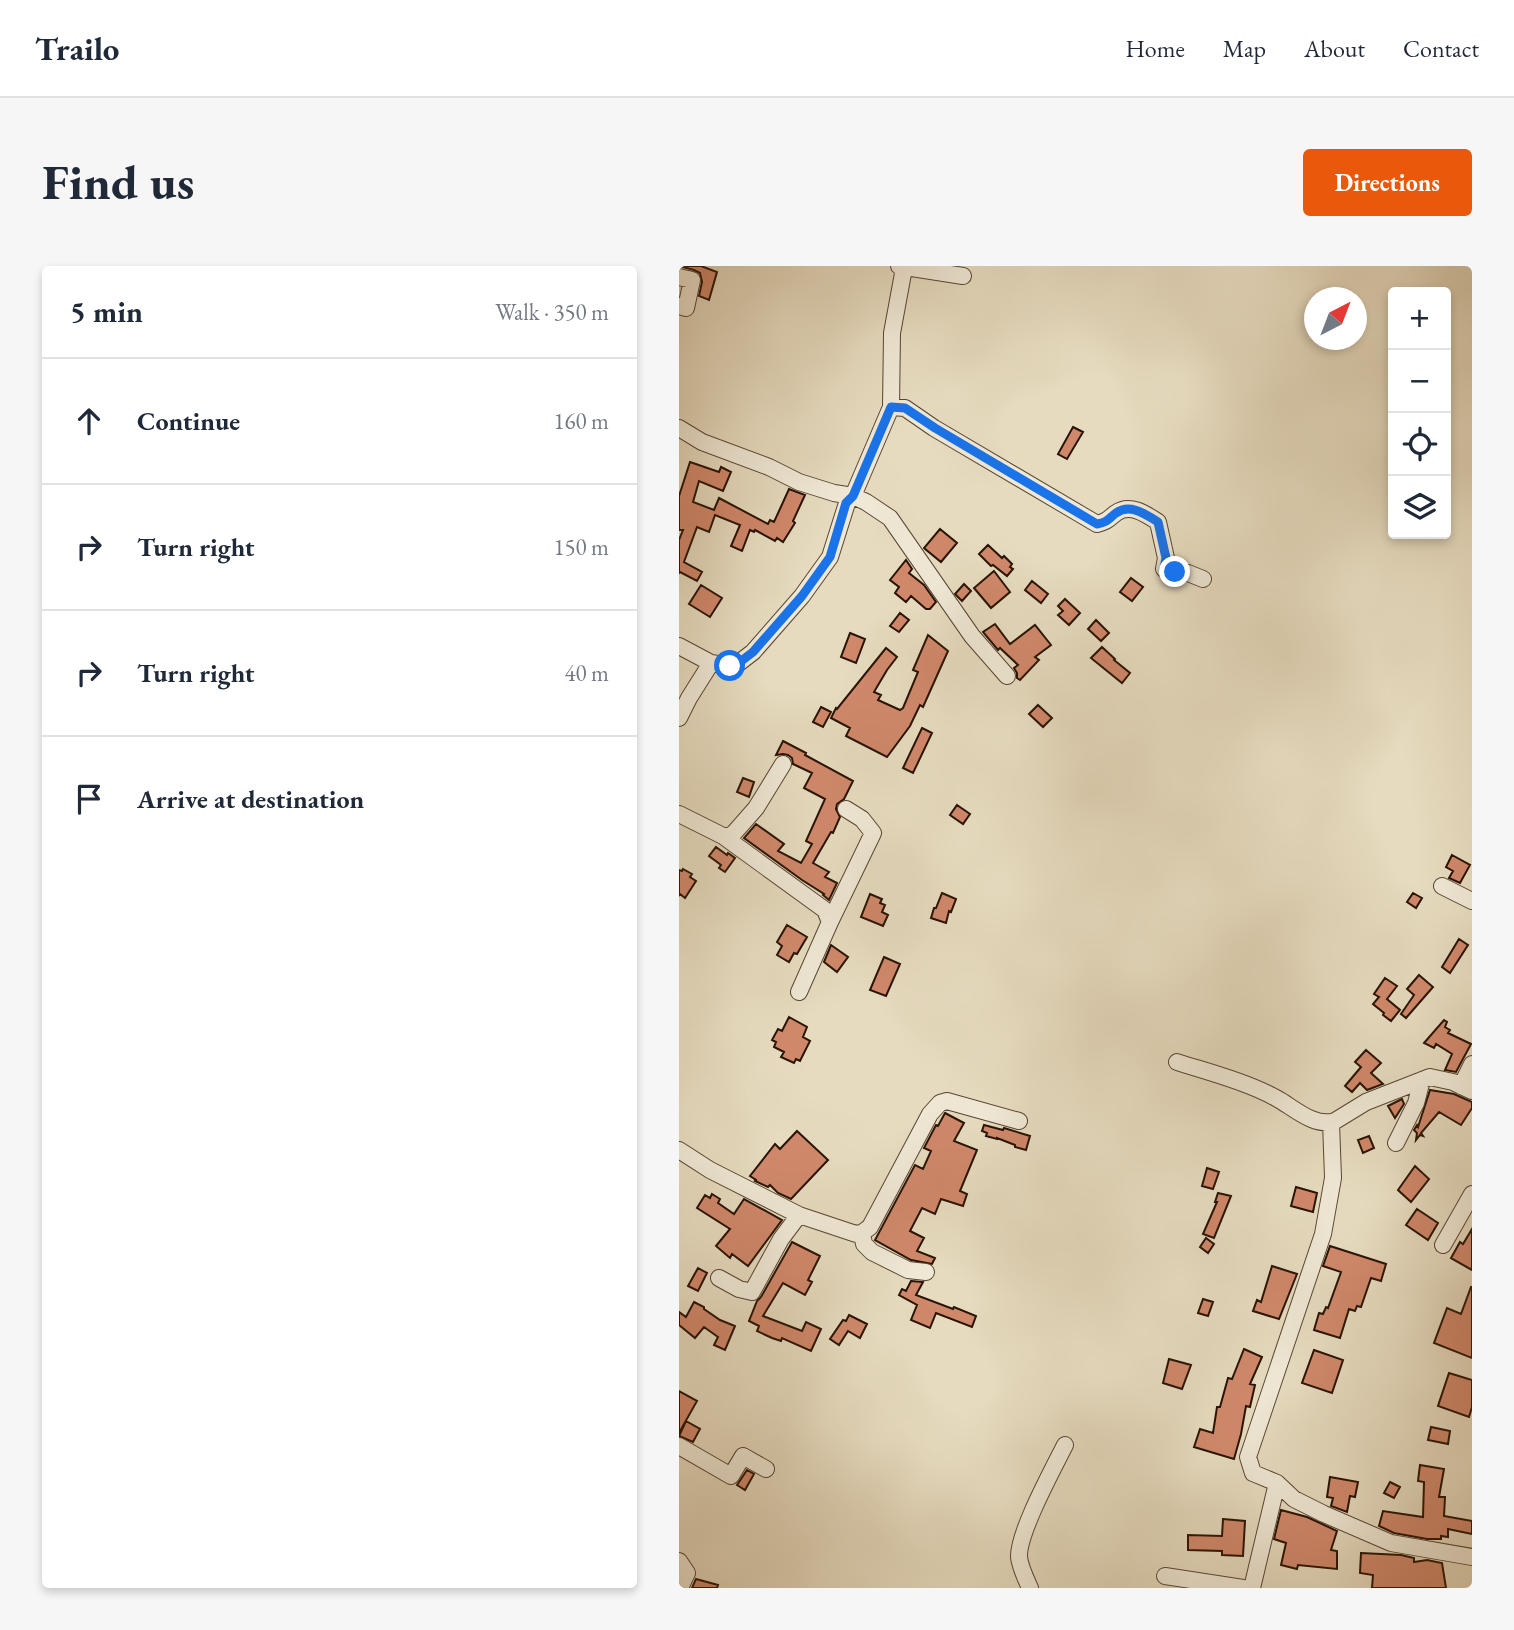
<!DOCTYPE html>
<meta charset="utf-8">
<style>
:root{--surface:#fff;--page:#f6f6f7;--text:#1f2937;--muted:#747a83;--line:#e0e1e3;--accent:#ea580c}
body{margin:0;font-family:"EB Garamond",serif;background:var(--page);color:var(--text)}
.controls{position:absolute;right:21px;top:21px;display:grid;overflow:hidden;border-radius:7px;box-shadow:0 4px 10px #0003}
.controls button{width:63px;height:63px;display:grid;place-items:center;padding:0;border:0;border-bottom:2px solid var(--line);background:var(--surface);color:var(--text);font:35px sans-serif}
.compass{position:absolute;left:625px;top:21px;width:63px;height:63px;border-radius:50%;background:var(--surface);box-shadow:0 4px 10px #0003;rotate:42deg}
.stop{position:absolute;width:21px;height:21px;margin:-16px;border:5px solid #1a73e8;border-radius:50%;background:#fff}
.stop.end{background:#1a73e8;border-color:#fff;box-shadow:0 2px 7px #0008}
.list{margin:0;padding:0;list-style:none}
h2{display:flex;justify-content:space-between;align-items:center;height:91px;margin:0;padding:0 28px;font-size:30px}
h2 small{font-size:23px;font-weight:400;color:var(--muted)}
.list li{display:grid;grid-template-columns:46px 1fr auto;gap:21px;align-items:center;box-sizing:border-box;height:126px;padding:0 28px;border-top:2px solid var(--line)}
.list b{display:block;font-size:26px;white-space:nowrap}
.list em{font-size:23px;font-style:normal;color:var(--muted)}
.icon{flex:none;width:38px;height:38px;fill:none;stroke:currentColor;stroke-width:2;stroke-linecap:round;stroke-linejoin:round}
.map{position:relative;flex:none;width:793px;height:1322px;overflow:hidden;border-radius:7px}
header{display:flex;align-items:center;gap:42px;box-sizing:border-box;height:98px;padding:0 35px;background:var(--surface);border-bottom:2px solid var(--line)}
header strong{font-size:33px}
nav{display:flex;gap:38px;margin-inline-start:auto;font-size:24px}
.intro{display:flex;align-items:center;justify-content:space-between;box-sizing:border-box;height:168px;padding:0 42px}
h1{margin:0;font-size:49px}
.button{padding:18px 32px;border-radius:7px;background:var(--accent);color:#fff;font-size:24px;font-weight:700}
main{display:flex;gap:42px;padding:0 42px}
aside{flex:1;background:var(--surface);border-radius:7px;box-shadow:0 4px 10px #0003}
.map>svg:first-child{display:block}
.building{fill:#d0886b;stroke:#291304;stroke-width:2}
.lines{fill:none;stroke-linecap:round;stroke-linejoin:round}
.minor-casing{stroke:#584533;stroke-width:18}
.minor{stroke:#efe8d5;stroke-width:16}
.route{stroke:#1a73e8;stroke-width:9}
</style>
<header>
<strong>Trailo</strong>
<nav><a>Home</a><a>Map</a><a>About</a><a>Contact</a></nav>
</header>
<div class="intro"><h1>Find us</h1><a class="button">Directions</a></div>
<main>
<aside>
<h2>5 min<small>Walk · 350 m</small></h2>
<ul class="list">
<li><svg class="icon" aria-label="ahead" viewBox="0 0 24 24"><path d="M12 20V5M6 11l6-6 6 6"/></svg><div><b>Continue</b></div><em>160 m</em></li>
<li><svg class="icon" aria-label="right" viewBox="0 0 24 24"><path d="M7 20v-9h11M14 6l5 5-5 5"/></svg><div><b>Turn right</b></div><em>150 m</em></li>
<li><svg class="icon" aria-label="right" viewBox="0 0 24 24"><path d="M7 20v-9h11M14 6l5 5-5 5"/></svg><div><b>Turn right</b></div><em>40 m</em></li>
<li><svg class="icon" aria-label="arrive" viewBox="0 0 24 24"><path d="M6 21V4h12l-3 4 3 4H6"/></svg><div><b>Arrive at destination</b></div></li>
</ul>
</aside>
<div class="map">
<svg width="793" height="1322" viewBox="0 0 793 1322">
<rect width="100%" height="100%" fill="#e6dbbf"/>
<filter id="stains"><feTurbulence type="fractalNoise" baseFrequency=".00286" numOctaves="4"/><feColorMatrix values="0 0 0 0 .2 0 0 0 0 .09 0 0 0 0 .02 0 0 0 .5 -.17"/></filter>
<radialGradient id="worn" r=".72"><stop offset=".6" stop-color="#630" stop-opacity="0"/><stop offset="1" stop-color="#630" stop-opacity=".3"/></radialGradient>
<path class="building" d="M0,0h22l16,6 -8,28 -10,-4 3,-14 -2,-9 -6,-3z
M394,161l10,5 -16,27 -9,-5z
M11,196l29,10 2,-5 10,5 -8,19 -24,-10 -6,21 21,8 5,-12 49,26 2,-4 4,2 15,-33 16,6 -12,26 2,2 -12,19 -6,-4 -2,3 -20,-11 -1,2 -4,-2 -8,21 -11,-5 9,-21 -25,-10 -6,17 -12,-5 -13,35 18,10 -5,9 -17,-9 -1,1v-33l4,-10h-4v-34z
M261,263l17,14 -16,19 -17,-14z
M309,279l14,13 2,-2 8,8 -2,3 3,2 -6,7 -14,-11 -2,1 -12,-12z
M227,294l6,9 -3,4 15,12 12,17 -6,7h-4l-15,-13 -5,6 -11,-9 4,-6 -9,-7z
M315,305l16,21 -19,16 -17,-20z
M452,312l12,9 -11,14 -12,-9z
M353,315l16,13 -7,9 -16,-13z
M285,318l7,7 -9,10 -7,-7z
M22,319l21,13 -12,19 -21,-13z
M386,333l15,14 -11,12 -11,-10 5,-4 -5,-5z
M221,347l9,7 -10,12 -9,-6z
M417,354l13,13 -8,8 -13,-12z
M316,358l15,20 25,-19 16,20 -16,12 4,3 -19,20 -3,-2v-5l-3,-5 4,-3 -18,-17 -2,2 -15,-18z
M171,367l15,6 -9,24 -15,-6z
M249,369l20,16 -25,56 -3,-2 -10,21 -23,31 -41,-21 4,-8 -19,-10 5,-10 1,1 49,-61 11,9 -10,13 -13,22 7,3 -3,5 22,10 3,-2 15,-36 -5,-2z
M423,381l13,12 -1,1 16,13 -8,10 -31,-25z
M359,439l14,13 -9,9 -14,-13z
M142,441l10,5 -8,15 -10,-5z
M243,462l10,5 -19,40 -10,-5z
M104,475l23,12 -1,2 48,26 -9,18 -7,5 -1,5 4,8 -7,16 -2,-1 -18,31 16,9 -4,5 12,6 -8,17 -6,-5 1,-1 -22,-14 -58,-42 12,-14 28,20 -6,7 23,12 11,-19 -6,-3 19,-42 -21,-11 8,-15 -19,-9 -1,-6 -4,-3 -5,-1 -7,1z
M64,512l11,4 -5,15 -12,-5z
M278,539l13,9 -7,10 -13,-9z
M37,581l11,8 1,-2 7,5 -10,14 -6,-4 2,-3 -12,-9z
M773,589l18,10 -10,18 -11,-5 4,-7 -7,-4z
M4,603l9,5 -2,3 6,4 -11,17 -5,-4 -1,2v-26l3,1z
M263,627l14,6 -5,13 -2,-1 -3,12 -15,-5 3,-10h2z
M734,627l9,5 -6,10 -9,-6z
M191,628l12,5 -2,4 5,2 -3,7 6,3 -5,11 -22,-9z
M108,659l20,12 -10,17 -3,-1 -5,9 -12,-7 5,-9 -5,-4z
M780,673l9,6 -18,28 -8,-6z
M152,679l17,12 -11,15 -13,-10z
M205,691l16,7 -14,32 -16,-6z
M740,709l14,12 -27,31 -5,-4 13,-19 -7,-6z
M706,712l12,8 -10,13 13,11 -9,11 -8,-6 1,-2 -11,-9 6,-7 -5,-3z
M110,751l18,10 -4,10 7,4 -10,20 -4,-2 -2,4 -13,-6 3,-5 -10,-5 2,-5 -4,-2 6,-11 4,2z
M765,754l3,2 -2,5 5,3 -2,3 23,11 -15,28 -11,-2 7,-16 -16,-10 -2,4 -10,-5z
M687,784l15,13 -10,10 12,11 -16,6 -7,-7 -8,9 -7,-6 16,-19 -6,-5z
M751,824l24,4 18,8v6l-11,17 -22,-13 -18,21 2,3 -3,-1 -4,5 1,-7 -3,-3 3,-5 1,2z
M723,833l2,5 -9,14 -7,-12z
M266,847l19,10 -10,18 23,9 -17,41 7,3 -4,12 -22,-7 -6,15 -13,-6 -12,23 14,7 -7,13 18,7 -3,6 -21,-4 -36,-20 40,-75 8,4 8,-18 -7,-3 12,-23 2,1z
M305,859l19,5 1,-2 26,8 -4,14 -11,-3v-2l-18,-7v1l-11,-3 1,-3 -5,-2z
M118,865l31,29 -37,39 -13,-6 -8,-8 -2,2 -13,-6 1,-1 -6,-4 25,-32 5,5z
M690,870l5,12 -11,5 -5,-13z
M736,900l14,13 -18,23 -13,-12z
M528,902l12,4 -6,17 -11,-3z
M617,921l21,6 -4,19 -22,-6z
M539,927l13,3 -17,42 -11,-4 14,-32h-2z
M33,928l8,5 -2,4 16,11 10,-15 38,21 -34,46 -16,-12 -2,4 -14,-12 14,-17 -33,-21 8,-13 5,3z
M738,943l21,14 -10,17 -22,-15z
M793,963v41l-21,-12 9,-16 3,2z
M527,972l8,6 -6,9 -8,-6z
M113,976l28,14 -12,24 4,2 -7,13 -22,-12 -20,33 39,15 4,-9 15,7 -10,22 -29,-13 -1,3 -9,-3 -15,-7 2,-5 -10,-5 8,-20 4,-4z
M651,980l56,18 -5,17 -10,-3 -10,29 -4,-1 -2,5 -6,-2 -9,29 -26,-8 5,-17 4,1 3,-7 2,1 13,-36 -18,-6z
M593,1000l25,8 -18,45 -26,-8 4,-11 4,2z
M19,1002l9,5 -9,18 -10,-5z
M232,1015l12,1 -7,13 37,14 1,-2 22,9 -4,11 -36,-14 -6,15 -19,-8 6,-15 -18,-10 3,-6 4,2z
M792,1021h1v71l-38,-15 13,-35 14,6z
M524,1033l10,3 -5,14 -10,-3z
M15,1036l10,5v2l16,11 15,6 -10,24 -11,-5 4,-8 -14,-10 -9,11 -16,-13v-13l7,5z
M170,1049l18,9 -7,14 -12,-7 -9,14 -9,-6 13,-19 3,1z
M565,1083l18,8 -12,27 5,1 -5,22 -4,-1 -5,28 -7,25 -40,-12 6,-18 13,4 4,-26h3l8,-29 4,1z
M635,1084l29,10 -11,33 -30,-10z
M490,1093l22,6 -9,24 -19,-6z
M770,1107l23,7v27l-3,10 -31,-11z
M0,1125l18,10 -18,32z
M7,1155l14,8 -7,13 -14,-6z
M752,1161l19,4 -2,13 -20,-4z
M741,1199l24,4 -5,28h6l-1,19 28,5v13l-24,-5v8l-7,-1v3h-14l-33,-6 -15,-7 4,-15 40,6 1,-35 -6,-1z
M68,1204l7,4 -9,16 -8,-5z
M651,1211l28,5 -3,15 -5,-1 -3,16 -16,-6 2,-8 -6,-1z
M711,1216l10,5 -6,11 -10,-5z
M602,1244l26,7 30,14 -6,19 6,1v18l-39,-4 -1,4 -16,-4 5,-22 -12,-4z
M544,1253l22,2 -2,35 -21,-1v-4l-34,-1v-15l34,1z
M682,1287l40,2 13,3v4l13,-2 15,3 4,25h-74l1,-13 -13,-2z
M17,1313l22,6 -1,3h-25z"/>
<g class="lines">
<defs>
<path id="minor" d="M220,0l64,10
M0,11l13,3 -6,28 -7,-2
M212,141l14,1 29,20 163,96c11,-3 11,-5 19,-11 14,-10 30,1 42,9l8,36 -2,11 11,3 13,1 15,6
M0,162l23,14 67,25 30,15 35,11 19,3 13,6 24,16 82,118 35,40
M0,380l32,17 19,3 10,-4 13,-10 49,-56 28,-39 17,-54 6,-7 38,-89 1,-74 12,-65
M0,452l10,-20 22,-35
M0,548l44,22h7l4,-3 22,-25 27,-44
M44,570l102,74 5,12 -31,70
M763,620l30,15
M151,656l43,-89 -11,-14 -16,-10
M498,796c31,10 70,20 99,36 17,9 38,30 59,23l31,-19 64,-25 23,5 19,9
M782,820l11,-22
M652,856l2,56 -10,56 -75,223 5,16 24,10 17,16 30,15 67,29 81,14
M717,877l20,-40 6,-23
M0,884l31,20 89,45 57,19 6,-1 8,-6 60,-113 10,-11 7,-2 72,20
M183,967l2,11 8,8 36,18 18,2
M764,979l29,-51
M40,1012l20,11 13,3 29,-53 18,-24
M0,1180l52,30 12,-20 23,13
M0,1295l8,12 -7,15
M486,1310l78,12
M351,1322c-4,-9 -10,-21 -11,-31 -1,-24 34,-88 46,-112
M573,1322l25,-105"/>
</defs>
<use href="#minor" class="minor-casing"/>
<use href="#minor" class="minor"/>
</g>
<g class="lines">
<path class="route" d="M51,400l10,-4 13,-10 49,-56 28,-39 16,-54 7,-7 38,-89 14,1 30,20 162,96c11,-2 11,-5 19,-11 14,-10 29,1 42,9l8,36 -2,11 11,3"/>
</g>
<rect width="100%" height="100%" filter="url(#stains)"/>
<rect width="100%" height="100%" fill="url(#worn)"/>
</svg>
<div class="controls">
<button>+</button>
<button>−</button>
<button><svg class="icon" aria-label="locate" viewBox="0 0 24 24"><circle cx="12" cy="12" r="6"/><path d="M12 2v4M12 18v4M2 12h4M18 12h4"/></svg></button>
<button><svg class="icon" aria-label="layers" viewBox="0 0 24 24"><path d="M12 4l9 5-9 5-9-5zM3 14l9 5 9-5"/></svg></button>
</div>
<svg class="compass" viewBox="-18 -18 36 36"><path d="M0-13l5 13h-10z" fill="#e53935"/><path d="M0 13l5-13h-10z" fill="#747a83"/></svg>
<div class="stop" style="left:51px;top:400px"></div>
<div class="stop end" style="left:496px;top:306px"></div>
</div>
</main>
